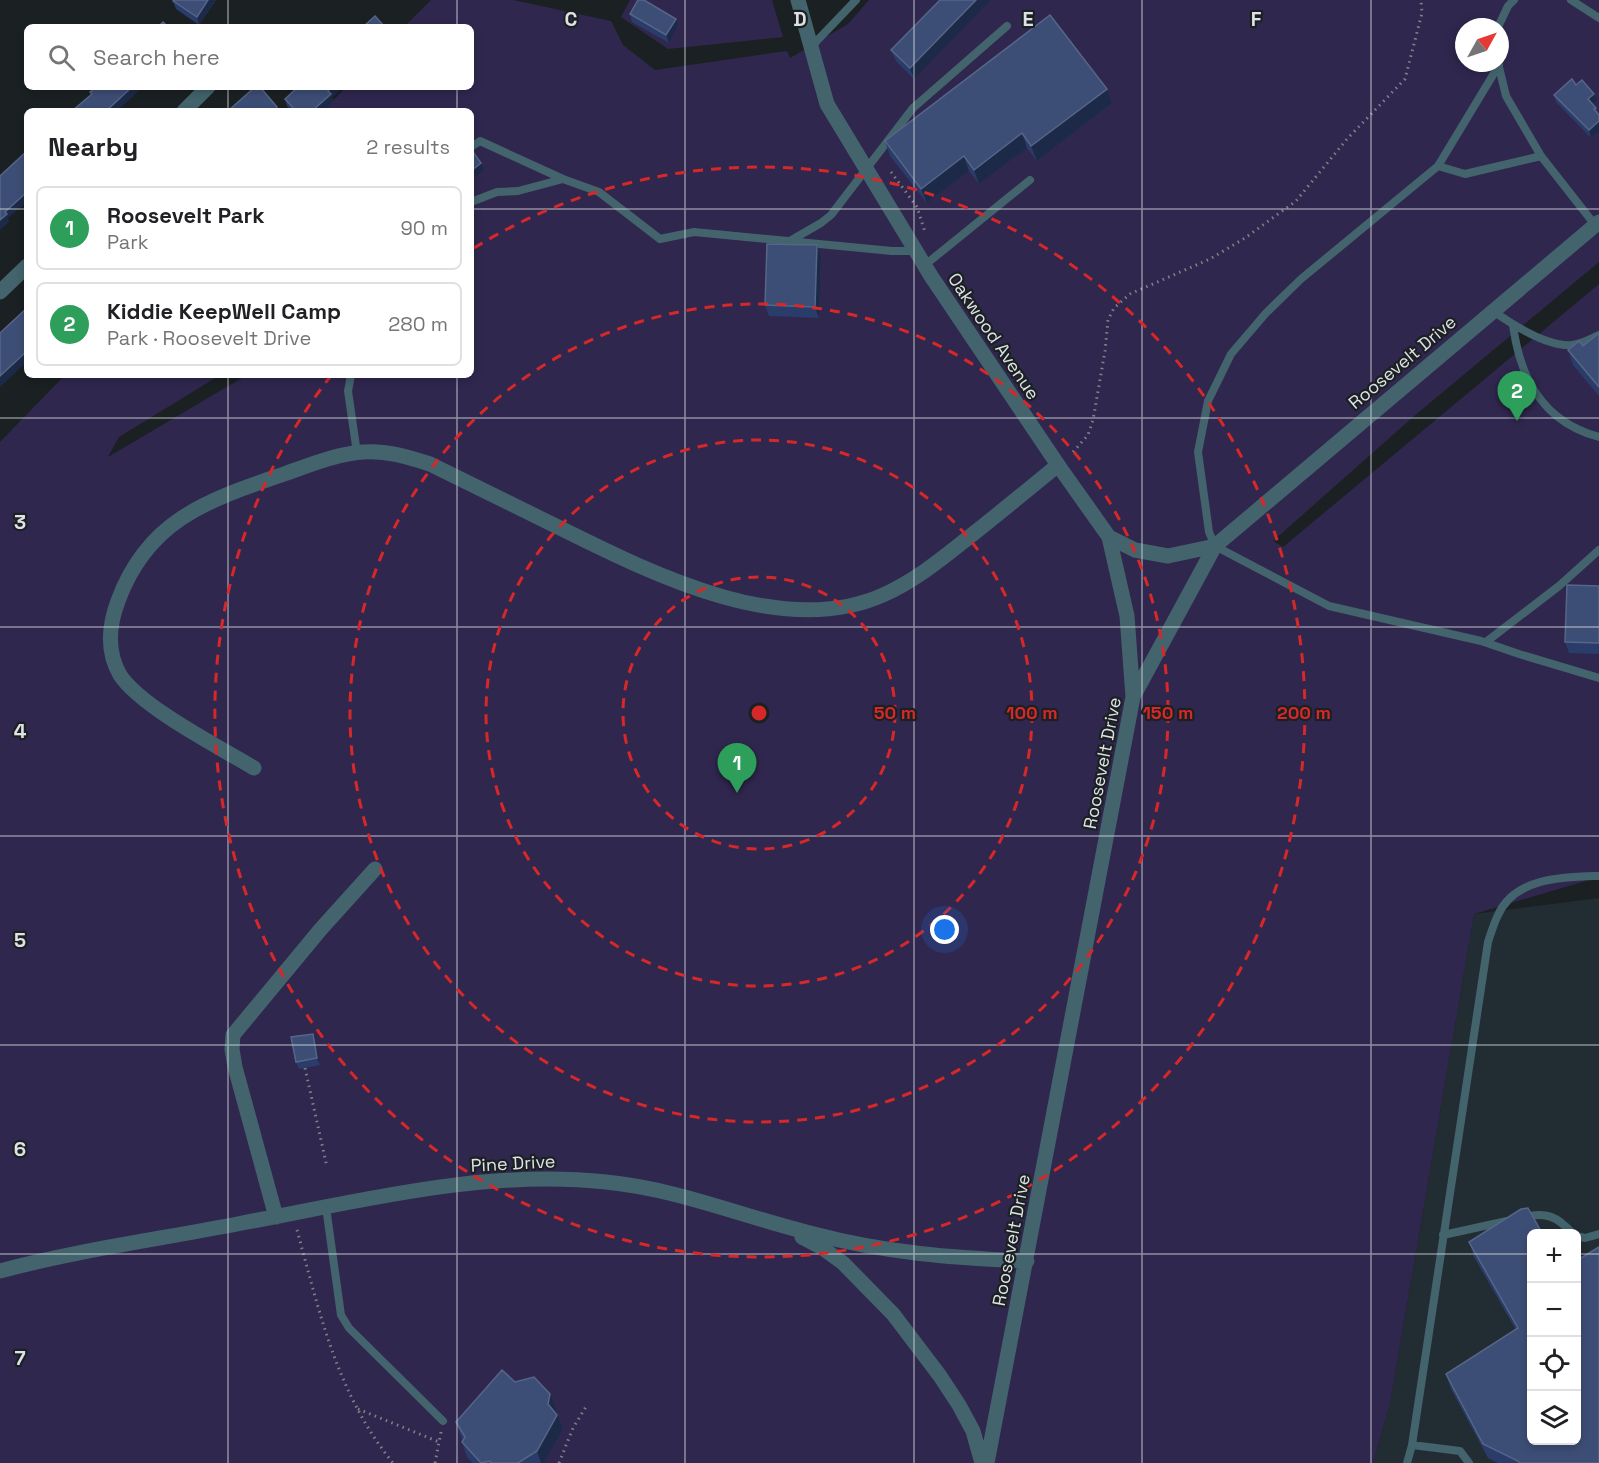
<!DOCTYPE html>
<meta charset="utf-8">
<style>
:root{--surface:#fff;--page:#f6f6f6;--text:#202124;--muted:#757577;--line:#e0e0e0;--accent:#b45309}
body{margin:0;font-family:"Space Grotesk",sans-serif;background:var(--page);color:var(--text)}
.controls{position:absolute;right:18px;bottom:18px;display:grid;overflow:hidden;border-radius:9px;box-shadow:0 3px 9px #0003}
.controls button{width:54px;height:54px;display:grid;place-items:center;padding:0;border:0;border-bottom:2px solid var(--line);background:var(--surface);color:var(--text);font:30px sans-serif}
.compass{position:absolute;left:1455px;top:18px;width:54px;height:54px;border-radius:50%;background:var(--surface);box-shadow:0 3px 9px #0003;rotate:50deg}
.you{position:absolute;left:945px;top:930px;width:21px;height:21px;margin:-15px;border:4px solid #fff;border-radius:50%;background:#1a73e8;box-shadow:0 0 0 9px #1a73e833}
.badge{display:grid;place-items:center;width:39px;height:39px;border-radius:50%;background:var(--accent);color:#fff;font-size:20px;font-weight:700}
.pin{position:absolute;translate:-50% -50px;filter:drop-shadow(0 2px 3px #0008)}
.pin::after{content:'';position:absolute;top:32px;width:21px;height:18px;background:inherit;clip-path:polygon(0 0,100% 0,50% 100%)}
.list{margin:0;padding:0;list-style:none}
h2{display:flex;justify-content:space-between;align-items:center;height:78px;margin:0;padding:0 24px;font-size:26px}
h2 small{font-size:20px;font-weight:400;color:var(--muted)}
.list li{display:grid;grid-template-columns:39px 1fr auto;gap:18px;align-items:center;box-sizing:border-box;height:84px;margin:0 12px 12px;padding:0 12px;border:2px solid var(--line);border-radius:9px}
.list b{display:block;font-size:22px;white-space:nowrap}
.list p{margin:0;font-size:20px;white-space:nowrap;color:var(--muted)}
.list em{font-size:20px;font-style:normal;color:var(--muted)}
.icon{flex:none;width:33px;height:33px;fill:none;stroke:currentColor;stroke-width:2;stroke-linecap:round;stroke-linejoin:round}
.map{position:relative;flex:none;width:1599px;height:1463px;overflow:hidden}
.search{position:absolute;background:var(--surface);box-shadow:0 3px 9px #0003;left:24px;top:24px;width:450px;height:66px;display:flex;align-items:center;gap:15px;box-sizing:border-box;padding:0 21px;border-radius:9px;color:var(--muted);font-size:22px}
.panel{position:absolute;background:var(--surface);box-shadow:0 3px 9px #0003;left:24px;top:108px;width:450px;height:270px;border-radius:9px}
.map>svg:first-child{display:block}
.built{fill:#222c33;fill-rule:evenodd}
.green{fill:#30274f;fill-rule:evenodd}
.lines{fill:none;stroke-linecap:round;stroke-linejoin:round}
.path{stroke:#7f8385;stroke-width:3;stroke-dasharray:1.5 4.5;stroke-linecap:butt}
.service{stroke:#43646c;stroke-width:8}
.minor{stroke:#43646c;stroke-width:15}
.tertiary{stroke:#43646c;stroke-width:15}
.wall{fill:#2a3c69}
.shaded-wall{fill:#1c2a48}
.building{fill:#3d4e76;stroke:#566588;stroke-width:1.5}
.grid{fill:none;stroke:#dfe2e4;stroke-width:1.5;stroke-opacity:0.55}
.ring{fill:none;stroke:#d62828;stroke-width:3;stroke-dasharray:10 8}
.labels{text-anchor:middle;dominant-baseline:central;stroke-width:4.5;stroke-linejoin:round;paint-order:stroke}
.street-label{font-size:18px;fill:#dfe2e4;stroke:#1b2023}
.grid-label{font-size:20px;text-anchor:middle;font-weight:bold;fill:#dfe2e4;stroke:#1b2023;stroke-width:4.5;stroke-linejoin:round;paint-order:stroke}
.centre{fill:#d62828;stroke:#1b2023;stroke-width:3}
.ring-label{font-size:18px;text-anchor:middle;font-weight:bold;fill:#d62828;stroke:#1b2023;stroke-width:4.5;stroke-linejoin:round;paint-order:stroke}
</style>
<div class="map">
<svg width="1599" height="1463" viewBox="0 0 1599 1463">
<rect width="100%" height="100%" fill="#1b2023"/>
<path class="built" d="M1599,898v565h-226l17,-60 84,-489zM1532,1234h44v206h-44z"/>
<path class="green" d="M431,0h82l98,21 12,24 32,25 132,-19 3,7 58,-34 21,-24h730v262l-186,155 -140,124 10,6 316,-263v593l-125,37 -84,489 -17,60h-1373v-1021l65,-67h155l-101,62 -11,20 139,-82h224v-264h-148l23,-24h125v-60h-67zM1464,27h36v36h-36z
M630,0h142l11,37 -115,12 -47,-32z"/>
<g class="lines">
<path class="path" d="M891,172l26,35 8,25
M1073,452l15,-17 5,-15 12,-69 3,-31 6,-12 16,-14 80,-35 35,-21 51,-37 51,-62 58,-60 17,-66 -1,-13
M305,1068l22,99
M297,1230c23,84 40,164 96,233
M358,1409l81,33
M435,1463l6,-31
M559,1463l14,-35 14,-23"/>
<path class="service" d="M1571,0l28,18
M1498,27l10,-21 6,-6
M811,47l45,-47
M1498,63l8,33 35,60 54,69
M1499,65l-61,101 -137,113 -35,34 -35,41 -23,47 -10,51 11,80 6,14 114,60 152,35 38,13 80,24
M471,147l9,-6 83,38
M1438,166l27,8 76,-18
M471,202l26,-10 21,-1 45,-12 36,13 61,47 34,-7 198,19h24
M788,242l33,-19 10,-8 82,-107 94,-82
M925,265l105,-85
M1493,311c20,14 54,36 79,34 10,-1 18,-6 27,-10
M1513,325c7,54 30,97 86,112
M351,375l-3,16 9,62
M1486,642l73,-56 40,-36
M326,1207l15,108 8,13 94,93
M1523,1217c24,-5 34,-1 50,17
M1443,1235l64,-14
M1576,1236l9,2 14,-4
M1412,1445l48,6 9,12
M1407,1463l5,-18 76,-503c3,-9 6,-19 10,-27 17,-38 66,-38 101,-39"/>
<path class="minor" d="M798,0l29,104 104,172 127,189
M184,111l24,-24
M0,292l27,-26"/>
<path class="tertiary" d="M1109,537l26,13 33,6 47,-10
M254,768c-35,-21 -113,-61 -134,-93 -14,-24 -11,-50 -2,-74 30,-82 91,-101 166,-127 26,-9 52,-20 79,-22 23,-2 45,5 67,12 43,21 87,43 130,64 91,45 222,112 323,67 34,-15 62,-39 90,-61 29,-23 57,-46 85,-69l51,72 18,79 6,81
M276,1217l-41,-150 -3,-18 1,-14 87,-105 55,-61
M802,1237l19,10 22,16 50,51 47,62 19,29 14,26 9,32
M0,1271c79,-21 161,-32 242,-48 119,-22 241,-54 364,-41 72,7 138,35 208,52 72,19 139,24 213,27
M987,1463l146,-766 82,-151 384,-324"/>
</g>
<path class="wall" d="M174,0h42l-17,25 -23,-16 -3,-8z
M940,0l-26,79 -18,-18 -5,-11z
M630,14l48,12 -9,17 -37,-21z
M1576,85l21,16 -4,4 3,3 2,6 -7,24 -35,-36 -2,-7z
M1107,89l5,14 -75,58 -10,-13 -48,36 -10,-13 -42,32 -37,-47 -5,-15z
M339,91l-7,6 1,5 -10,9h-31l-5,-5 -2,-7z
M817,245l4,11 -2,62 -50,-2 -4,-11z
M1599,333v63l-26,-31 -5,-15 15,-4z
M1599,586v68l-30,-1 -4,-11z
M313,1034l2,7 5,24 -21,4 -3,-7z
M1469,1242l130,221h-101l-10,-5 -37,-69 -5,-15 70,-44 -42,-73z
M515,1382l41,27 -1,3 2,3 6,14 -19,34h-71l-6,-6 -5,-15 1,-2 -2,-3 -5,-15z"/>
<path class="shaded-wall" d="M208,0h8l-17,25 -2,-8z
M976,0h15l-77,79 -4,-11z
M676,19l2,7 -9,17 -3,-8z
M132,87h11l-26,24h-11z
M332,87h5l2,4 -7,6 1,5 -10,9h-11l16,-20z
M1107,89l5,14 -75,58 -6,-15z
M1594,94l3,7 -7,6 -2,-8z
M1599,121v10l-8,7 -2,-8z
M1022,133l5,15 -48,36 -5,-14z
M964,156l5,15 -42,32 -6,-14z
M481,163l3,7 -13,10v-9z
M27,192v10l-19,16 1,4 -9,8v-10l5,-8z
M817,245l4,11 -2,62 -4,-11z
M27,351v11l-27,25v-11z
M313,1034l2,7 5,24 -3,-7z
M550,1394l6,15 -2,9 -6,-14z
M557,1415l6,14 -19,34h-3l-4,-12z"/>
<path class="building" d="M174,0h34l-11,17 -24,-16z
M638,0h6l32,19 -10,16 -36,-21z
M940,0h36l-66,68 -19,-18z
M1050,15l57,74 -76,57 -9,-13 -48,37 -10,-14 -43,33 -36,-48z
M375,16l10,11h-22z
M163,22l5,5h-10z
M1572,79l4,6 6,-5 12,14 -6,5 8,9 -2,1 5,6v6l-10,9 -35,-35z
M96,87h36l-26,24h-34l20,-17 -2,-2z
M255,87h5l17,20 -4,4h-45z
M298,87h34l-4,4 3,3 -19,17h-16l-11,-12z
M471,149l10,14 -10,8z
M27,151v41l-22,20 2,2 -7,6v-44z
M767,244l50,1 -2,62 -50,-2z
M27,308v43l-27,25v-43z
M1599,333v54l-31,-37 11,-9 4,5z
M1567,585l32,1v57l-34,-1z
M313,1034l4,24 -21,4 -5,-25z
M1528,1208l14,25h-10v207h44v-179l23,-14v216h-79l-2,-2 -35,-17 -37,-70 72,-46 -49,-86 52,-33z
M502,1370l13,12 19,-5 16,17 -2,10 9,11 -20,36 -19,12h-27l-1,-2 -9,2 -19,-21 3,-5 -9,-15z"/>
<path class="grid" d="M228,0v27M457,0v27M685,0v1463M914,0v1463M1142,0v1463M1371,0v1463M228,87v24M457,87v24M0,209h27M471,209h1128M228,375v1088M457,375v1088M0,418h1599M0,627h1599M0,836h1599M0,1045h1599M0,1254h1532M1576,1254h23"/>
<g class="ring">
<circle cx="759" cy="713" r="136"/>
<circle cx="759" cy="713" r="273"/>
<circle cx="759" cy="713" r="409"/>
<path d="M474 248A545 545 0 1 1 330 377"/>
</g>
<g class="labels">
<g class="street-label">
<text transform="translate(994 336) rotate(56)">Oakwood Avenue</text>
<text transform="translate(1402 362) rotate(-40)">Roosevelt Drive</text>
<text transform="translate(1102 763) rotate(-79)">Roosevelt Drive</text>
<text transform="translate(513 1163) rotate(-3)">Pine Drive</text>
<text transform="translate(1011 1240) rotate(-79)">Roosevelt Drive</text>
</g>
</g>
<g class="grid-label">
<text x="571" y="26">C</text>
<text x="800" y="26">D</text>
<text x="1028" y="26">E</text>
<text x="1256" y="26">F</text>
<text x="20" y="529">3</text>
<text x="20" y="738">4</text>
<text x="20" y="947">5</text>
<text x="20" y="1156">6</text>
<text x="20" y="1365">7</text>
</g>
<circle cx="759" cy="713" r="9" class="centre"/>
<g class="ring-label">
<text x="895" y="719">50 m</text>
<text x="1032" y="719">100 m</text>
<text x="1168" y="719">150 m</text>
<text x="1304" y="719">200 m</text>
</g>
</svg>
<div class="controls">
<button>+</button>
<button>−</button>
<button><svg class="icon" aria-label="locate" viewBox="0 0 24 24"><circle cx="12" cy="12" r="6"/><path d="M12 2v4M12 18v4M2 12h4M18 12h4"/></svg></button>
<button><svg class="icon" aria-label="layers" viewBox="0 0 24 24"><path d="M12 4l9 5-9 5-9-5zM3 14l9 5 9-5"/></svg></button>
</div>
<svg class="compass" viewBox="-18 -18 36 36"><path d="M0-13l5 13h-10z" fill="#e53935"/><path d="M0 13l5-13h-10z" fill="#757577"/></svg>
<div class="you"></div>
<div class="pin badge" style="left:737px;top:793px;background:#2e9e5b">1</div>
<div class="pin badge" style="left:1517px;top:421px;background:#2e9e5b">2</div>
<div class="search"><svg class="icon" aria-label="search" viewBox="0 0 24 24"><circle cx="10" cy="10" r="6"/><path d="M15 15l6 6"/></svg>Search here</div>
<section class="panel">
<h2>Nearby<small>2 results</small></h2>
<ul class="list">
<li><span class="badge" style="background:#2e9e5b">1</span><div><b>Roosevelt Park</b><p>Park</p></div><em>90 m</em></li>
<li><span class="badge" style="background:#2e9e5b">2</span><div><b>Kiddie KeepWell Camp</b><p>Park · Roosevelt Drive</p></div><em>280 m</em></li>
</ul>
</section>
</div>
